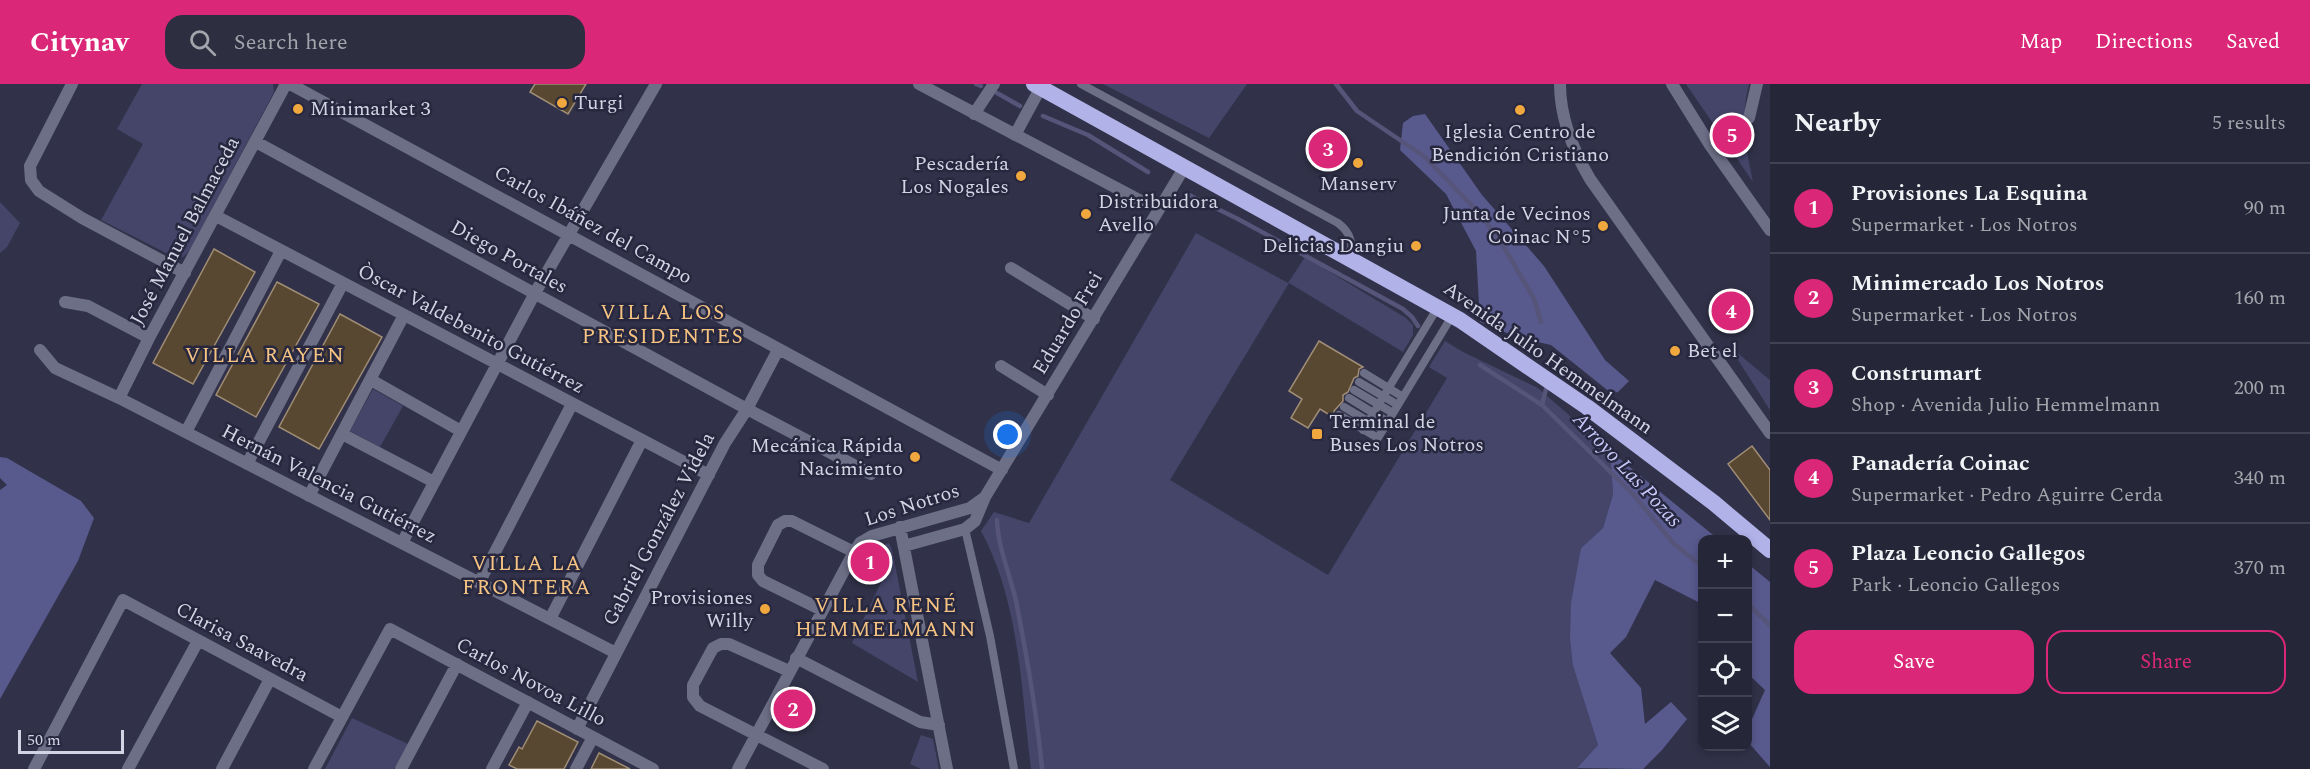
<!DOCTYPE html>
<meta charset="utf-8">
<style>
:root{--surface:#252637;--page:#2d2e3f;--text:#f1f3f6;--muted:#a3a5ad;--line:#424352;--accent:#db2777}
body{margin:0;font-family:Spectral,serif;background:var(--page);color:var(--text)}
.controls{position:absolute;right:18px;bottom:18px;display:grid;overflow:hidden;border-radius:12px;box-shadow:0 3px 9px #0003}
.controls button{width:54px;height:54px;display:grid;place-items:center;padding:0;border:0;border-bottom:2px solid var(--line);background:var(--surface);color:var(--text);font:30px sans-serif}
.scale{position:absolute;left:18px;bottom:15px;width:106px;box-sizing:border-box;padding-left:6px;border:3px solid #d3d4e3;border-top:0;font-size:16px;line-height:21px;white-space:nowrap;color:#d3d4e3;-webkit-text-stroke:4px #27283f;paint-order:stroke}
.you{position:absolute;left:1008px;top:351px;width:21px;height:21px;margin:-15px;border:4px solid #fff;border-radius:50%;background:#1a73e8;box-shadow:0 0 0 9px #1a73e833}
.badge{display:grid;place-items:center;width:39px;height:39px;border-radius:50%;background:var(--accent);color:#fff;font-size:20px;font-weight:700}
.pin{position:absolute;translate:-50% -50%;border:3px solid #fff;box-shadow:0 2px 6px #0006}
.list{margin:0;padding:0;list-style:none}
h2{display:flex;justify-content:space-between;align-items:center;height:78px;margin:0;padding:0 24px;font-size:26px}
h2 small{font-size:20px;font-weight:400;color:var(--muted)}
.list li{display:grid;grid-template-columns:39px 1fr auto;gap:18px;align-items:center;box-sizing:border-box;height:90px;padding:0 24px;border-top:2px solid var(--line)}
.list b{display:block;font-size:22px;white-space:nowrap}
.list p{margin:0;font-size:20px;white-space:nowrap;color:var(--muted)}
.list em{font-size:20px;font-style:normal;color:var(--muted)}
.actions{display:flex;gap:12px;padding:18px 24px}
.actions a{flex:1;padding:14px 0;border:2px solid var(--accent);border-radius:18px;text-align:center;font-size:21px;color:var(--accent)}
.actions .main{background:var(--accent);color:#fff}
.icon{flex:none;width:33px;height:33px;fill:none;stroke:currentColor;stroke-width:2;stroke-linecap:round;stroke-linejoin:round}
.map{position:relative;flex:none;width:1770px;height:685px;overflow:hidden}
header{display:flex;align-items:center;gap:36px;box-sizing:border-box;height:84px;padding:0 30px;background:var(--accent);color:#fff}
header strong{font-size:28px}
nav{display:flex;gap:33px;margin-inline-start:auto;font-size:21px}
.search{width:420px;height:54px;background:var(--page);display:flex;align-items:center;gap:15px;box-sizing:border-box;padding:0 21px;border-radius:18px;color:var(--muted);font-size:22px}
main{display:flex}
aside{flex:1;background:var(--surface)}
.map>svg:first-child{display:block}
.green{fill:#444569}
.forest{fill:#58598d}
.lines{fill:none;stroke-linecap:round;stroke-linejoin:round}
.stream{stroke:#565479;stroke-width:4.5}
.building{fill:#584731;stroke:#a08d75;stroke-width:1.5}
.service{stroke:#6d6f87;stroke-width:8}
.minor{stroke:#6d6f87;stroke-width:12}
.tertiary{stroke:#6d6f87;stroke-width:12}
.trunk{stroke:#b0b2e8;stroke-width:16}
.poi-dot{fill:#efa73e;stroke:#27283f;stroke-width:2}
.labels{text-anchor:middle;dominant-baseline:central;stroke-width:5;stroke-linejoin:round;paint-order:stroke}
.poi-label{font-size:20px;fill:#d3d4e3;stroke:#27283f;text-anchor:start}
.street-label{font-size:20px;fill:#d3d4e3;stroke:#27283f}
.neighbourhood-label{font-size:21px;letter-spacing:1.5px;fill:#f6c383;stroke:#27283f}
.water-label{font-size:21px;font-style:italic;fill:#c6c9f9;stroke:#27283f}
</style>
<header>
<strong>Citynav</strong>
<div class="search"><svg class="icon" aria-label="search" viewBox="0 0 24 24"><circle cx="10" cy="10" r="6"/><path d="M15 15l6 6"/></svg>Search here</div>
<nav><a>Map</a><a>Directions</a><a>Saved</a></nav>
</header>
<main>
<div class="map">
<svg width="1770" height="685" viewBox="0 0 1770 685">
<rect width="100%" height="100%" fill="#313249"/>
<path class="green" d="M142,0h131l1,8 -84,158 -7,7h-9l-73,-37 42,-76 -26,-15z
M1103,0h144l-38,54z
M1686,0h63c-9,34 -3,65 4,98z
M0,118l20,21 -13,24 -7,6z
M1196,149l92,50 17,-26 101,61 7,7v10l-10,17 -114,-69 -119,197 158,95 119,-197 -18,-11 16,-26 18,11 75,36 72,63 3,42 -10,35 -22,20 -8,118 25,79 -21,23 2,1h-548c-10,-79 -11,-166 -50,-238l13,-19 35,11z
M1729,262l41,34v30z
M373,305l30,17 -23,41 -30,-16z
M889,459l3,6 26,133 -66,-39 35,-73v-12l-16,-8z
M352,634l56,26 -14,25h-69z
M921,651l12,4 6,30h-18l-11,-5z"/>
<path class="forest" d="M1425,30l57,81 62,71 61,94 24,21 -11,11 -7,1 -60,-48 -32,-7 -39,-16 -4,-71 -30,-57 -46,-44 3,-27 10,-7z
M1610,367l108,88h-16v65l-47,-24 -29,57 -16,16 31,35 4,36 26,-22 16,17 -25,31 -19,19 -66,-1 21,-23 -25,-79 -3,-28 1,-35 10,-55 22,-20 10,-34z
M0,373l7,1 74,43 13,17 -16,43 -78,138v-209l7,-5 -7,-7z
M1748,480l22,18v185l-22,-25v-14l17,-38 -17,-16z"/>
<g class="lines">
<path class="stream" d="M976,0l5,2
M1336,0l21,27 68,46 54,56 22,29 33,57 7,23
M997,9l23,13
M1043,32l45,19 60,37
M1187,110l51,25 165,90 9,8 6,9
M1480,281l62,40
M1546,305l-4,16 91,89 41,50 28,22
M997,436c1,28 13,54 19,81 11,56 21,111 26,168
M1748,520l22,21"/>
</g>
<path class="building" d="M535,0h51l-18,30 -38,-22z
M214,165l41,23 -62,112 -40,-21z
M277,198l42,22 -63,113 -40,-22z
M340,230l42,23 -63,112 -40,-22z
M1319,257l44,26 -4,2 -1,7 -4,2 -6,14 -5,3v6l-9,10 -1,6 -13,-8 -12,19 -17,-10 11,-19 -13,-8z
M1752,362l18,24v50l-42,-56z
M537,637l41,21 -14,27h-47l-8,-4 10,-18 3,2z
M599,669l31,16h-39z"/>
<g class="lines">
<path class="service" d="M1081,0l257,139c13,10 15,20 13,36
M1364,289l39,24
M1359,298l39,23
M1354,306l39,23
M1349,314l39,24
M1344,323l39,23
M1339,331l39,23 74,-122
M1363,346l75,-123
M965,445l25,107 24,133"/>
<path class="minor" d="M72,0l-42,82 1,14 8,11 43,27 103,55
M290,0l712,386
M919,0l226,119
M1672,0l38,61 60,85
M974,30l20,-30
M1749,34l8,-34
M1015,51l26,-48
M256,58l491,267 124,65
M216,132l493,259
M1011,184l83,51
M65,218l23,4 61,32
M40,266l15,18 64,30 497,255
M1001,282l47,29
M371,296l90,51
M119,314l30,-60 137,-254
M186,348l95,-181
M342,350l92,48
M247,380l96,-181
M309,412l95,-181
M900,443l47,242
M402,459l133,-250 121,-209
M904,462l61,-17 10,-8 10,-24 199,-329
M479,499l93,-179
M822,526l-59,-29 -5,-6v-10l20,-40 7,-4h7l62,31
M550,535l92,-179
M796,574l124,64 19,3
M789,587l-60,-27h-8l-8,4 -20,37v12l7,9 123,63
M577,645l148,-286 22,-34 31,-59
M34,685l89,-169 219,117
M128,685l70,-128
M222,685l48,-90
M314,685l76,-140 263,140
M401,685l56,-105
M492,685l36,-67
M576,685l17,-32
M738,685l116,-217 6,-9 12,-7 98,-28 14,-10"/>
<path class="tertiary" d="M1560,0c0,34 13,66 30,95l180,254"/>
<path class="trunk" d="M1034,0l426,236 127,87 127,96 56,47"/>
</g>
<g class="poi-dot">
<circle cx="562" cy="19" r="6"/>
<circle cx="298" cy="25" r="6"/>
<circle cx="1520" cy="26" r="6"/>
<circle cx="1358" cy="79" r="6"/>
<circle cx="1021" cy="92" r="6"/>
<circle cx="1086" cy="130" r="6"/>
<circle cx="1603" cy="142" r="6"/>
<circle cx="1416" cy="162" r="6"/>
<circle cx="1675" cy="267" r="6"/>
<rect x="1311" y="344" width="12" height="12" rx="3"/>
<circle cx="915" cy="373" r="6"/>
<circle cx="765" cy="525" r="6"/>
</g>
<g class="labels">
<g class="poi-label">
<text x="574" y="19">Turgi</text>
<text x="310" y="25">Minimarket 3</text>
<text x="1520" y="48" text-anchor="middle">Iglesia Centro de<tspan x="1520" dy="23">Bendición Cristiano</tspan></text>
<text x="1009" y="80" text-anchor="end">Pescadería<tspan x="1009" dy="23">Los Nogales</tspan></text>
<text x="1358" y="100" text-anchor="middle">Manserv</text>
<text x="1098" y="118">Distribuidora<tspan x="1098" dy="23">Avello</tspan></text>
<text x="1591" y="130" text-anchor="end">Junta de Vecinos<tspan x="1591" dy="23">Coinac N°5</tspan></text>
<text x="1404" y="162" text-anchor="end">Delicias Dangiu</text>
<text x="1687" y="267">Bet el</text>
<text x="1329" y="338">Terminal de<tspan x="1329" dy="23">Buses Los Notros</tspan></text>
<text x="903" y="362" text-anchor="end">Mecánica Rápida<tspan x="903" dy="23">Nacimiento</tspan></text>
<text x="753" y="514" text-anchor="end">Provisiones<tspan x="753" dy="23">Willy</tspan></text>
</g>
<g class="street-label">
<text transform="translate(593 141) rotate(29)">Carlos Ibáñez del Campo</text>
<text transform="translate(185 147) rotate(-62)">José Manuel Balmaceda</text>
<text transform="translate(509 173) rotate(29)">Diego Portales</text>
<text transform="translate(1068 239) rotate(-59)">Eduardo Frei</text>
<text transform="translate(471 245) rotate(28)">Òscar Valdebenito Gutiérrez</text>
<text transform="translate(1548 274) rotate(35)">Avenida Julio Hemmelmann</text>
<text transform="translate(329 400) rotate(27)">Hernán Valencia Gutiérrez</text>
<text transform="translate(912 421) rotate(-18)">Los Notros</text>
<text transform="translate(659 445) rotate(-62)">Gabriel González Videla</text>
<text transform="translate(242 558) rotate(28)">Clarisa Saavedra</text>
<text transform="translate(531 598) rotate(28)">Carlos Novoa Lillo</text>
</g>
<g class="neighbourhood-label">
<text x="663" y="229">VILLA LOS<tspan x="663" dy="24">PRESIDENTES</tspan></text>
<text x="265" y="272">VILLA RAYEN</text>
<text x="527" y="480">VILLA LA<tspan x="527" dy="24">FRONTERA</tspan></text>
<text x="886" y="522">VILLA RENÉ<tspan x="886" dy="24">HEMMELMANN</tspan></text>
</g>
<g class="water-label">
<text transform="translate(1627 386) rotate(47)">Arroyo Las Pozas</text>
</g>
</g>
</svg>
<div class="controls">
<button>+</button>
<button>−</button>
<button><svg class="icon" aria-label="locate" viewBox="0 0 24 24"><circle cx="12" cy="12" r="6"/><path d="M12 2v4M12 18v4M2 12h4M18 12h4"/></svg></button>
<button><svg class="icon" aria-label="layers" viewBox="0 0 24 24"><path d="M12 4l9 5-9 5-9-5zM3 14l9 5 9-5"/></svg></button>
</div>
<div class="scale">50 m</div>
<div class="you"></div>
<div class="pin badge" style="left:870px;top:478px">1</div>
<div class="pin badge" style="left:793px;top:625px">2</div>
<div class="pin badge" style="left:1328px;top:65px">3</div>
<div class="pin badge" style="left:1731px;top:227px">4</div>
<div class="pin badge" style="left:1732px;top:51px">5</div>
</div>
<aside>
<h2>Nearby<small>5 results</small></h2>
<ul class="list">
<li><span class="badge">1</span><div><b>Provisiones La Esquina</b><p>Supermarket · Los Notros</p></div><em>90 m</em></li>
<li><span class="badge">2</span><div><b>Minimercado Los Notros</b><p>Supermarket · Los Notros</p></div><em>160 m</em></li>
<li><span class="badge">3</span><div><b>Construmart</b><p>Shop · Avenida Julio Hemmelmann</p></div><em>200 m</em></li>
<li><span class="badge">4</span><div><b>Panadería Coinac</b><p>Supermarket · Pedro Aguirre Cerda</p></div><em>340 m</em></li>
<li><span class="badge">5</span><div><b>Plaza Leoncio Gallegos</b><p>Park · Leoncio Gallegos</p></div><em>370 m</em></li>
</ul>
<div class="actions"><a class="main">Save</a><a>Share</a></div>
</aside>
</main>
